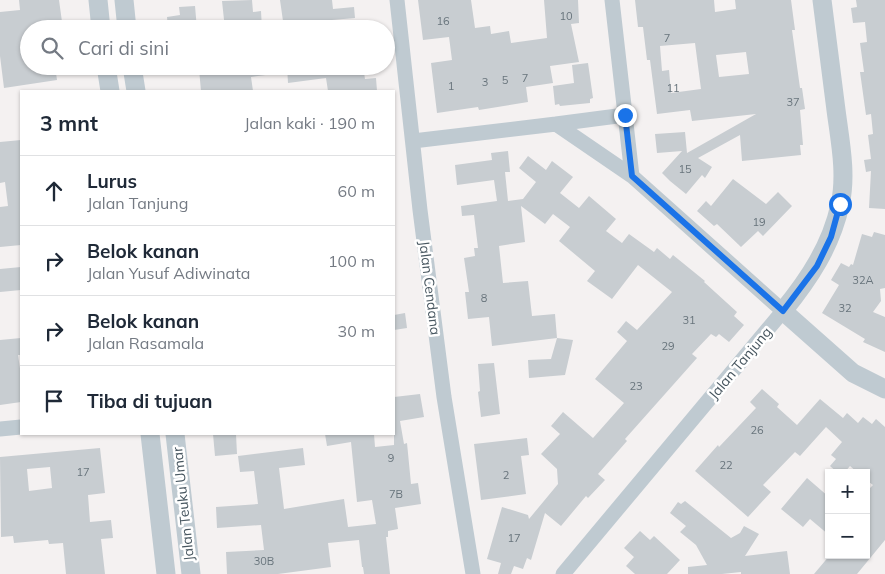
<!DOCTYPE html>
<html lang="id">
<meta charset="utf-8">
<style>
:root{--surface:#fff;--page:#f6f6f7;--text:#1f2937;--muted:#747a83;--line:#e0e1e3}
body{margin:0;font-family:Mulish,sans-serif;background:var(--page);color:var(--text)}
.controls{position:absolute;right:15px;bottom:15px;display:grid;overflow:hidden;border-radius:0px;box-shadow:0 1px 4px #0004}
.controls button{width:45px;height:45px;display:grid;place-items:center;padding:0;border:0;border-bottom:1px solid var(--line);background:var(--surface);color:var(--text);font:25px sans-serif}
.stop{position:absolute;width:15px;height:15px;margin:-11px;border:4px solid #1a73e8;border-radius:50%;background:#fff}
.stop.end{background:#1a73e8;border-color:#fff;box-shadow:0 1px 5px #0008}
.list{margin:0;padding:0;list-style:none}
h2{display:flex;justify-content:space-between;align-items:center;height:65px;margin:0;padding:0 20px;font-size:21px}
h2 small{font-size:16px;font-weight:400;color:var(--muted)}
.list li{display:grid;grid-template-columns:32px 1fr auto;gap:15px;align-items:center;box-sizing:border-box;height:70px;padding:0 20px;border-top:1px solid var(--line)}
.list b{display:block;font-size:19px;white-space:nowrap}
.list p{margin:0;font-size:16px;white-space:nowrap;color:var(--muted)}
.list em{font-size:16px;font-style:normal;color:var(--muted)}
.icon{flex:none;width:28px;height:28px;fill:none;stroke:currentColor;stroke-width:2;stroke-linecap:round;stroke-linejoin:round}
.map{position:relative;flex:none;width:885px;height:574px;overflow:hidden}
.search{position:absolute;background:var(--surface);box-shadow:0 1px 4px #0004;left:20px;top:20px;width:375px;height:55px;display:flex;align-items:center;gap:12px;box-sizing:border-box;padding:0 18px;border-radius:28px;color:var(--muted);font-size:19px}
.panel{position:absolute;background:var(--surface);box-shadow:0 1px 4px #0004;left:20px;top:90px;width:375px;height:345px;border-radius:0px}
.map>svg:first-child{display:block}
.building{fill:#c8cdd1;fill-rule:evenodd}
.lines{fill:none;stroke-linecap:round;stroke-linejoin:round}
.minor{stroke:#bfcad1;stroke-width:15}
.tertiary{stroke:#bfcad1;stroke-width:19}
.route{stroke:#1a73e8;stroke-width:6}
.labels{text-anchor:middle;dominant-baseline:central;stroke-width:5;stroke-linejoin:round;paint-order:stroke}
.number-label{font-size:11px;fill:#68747c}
.street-label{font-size:14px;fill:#485760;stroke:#fff}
</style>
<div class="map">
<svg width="885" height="574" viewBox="0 0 885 574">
<rect width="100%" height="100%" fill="#f4f1f1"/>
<path class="building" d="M19,0h40l4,29h-34v37h26l2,14 -53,8 -4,-32v-44l20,-2z
M252,0l1,12 8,-1 1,18h-37l-3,-28z
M280,0h52l1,9 21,-2 1,11 -46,4v7h-22l-1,-8h-3z
M418,0h53l4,28 15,-2 1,8 18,-3 2,12 36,-5 -3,-38h34l1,23 -8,1 8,38 -29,4 3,17 -27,4 2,15 -49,8 -1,-3 -41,6 -6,-50 21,-3 -3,-23 -26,3z
M635,0h79l1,12 21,-3 -1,-9h56l4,30h-3l8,58h2l3,21 -5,1 3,35h-3l1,10 -59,6 -2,-26 -42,23 14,9 -7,11 -3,-3 -16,19 -16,-13 -8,-8 20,-22 -25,2 -2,-19 30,-2 2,21 69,-39 -64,7 -2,-11 -33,4 -7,-54h-3l-4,-33h-5zM695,43l6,46 -30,4 -2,-23 -7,1 -2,-25zM746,52l3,22 -30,3 -3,-22z
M856,0h29v209l-16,-1 2,-37 -5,1 -2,-12 7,-1 -3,-24 5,-1 -2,-20 -5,1 -6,-43h4l-4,-29 7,-1 -2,-20 -12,1 -2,-15 6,-1z
M195,6l2,23h-29l-1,-12 13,-2 -1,-8z
M588,63l5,35 -3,1v4l-30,3 -1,-2 -4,1 -2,-19 21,-3 -2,-18z
M223,66h58v7l-30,4 2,14h-52l-2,-22z
M287,66h76l2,13 11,-1 1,13h-49l-2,-13 -38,5z
M21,140v105l-21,2v-40l8,-1 -3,-24 -5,1v-41z
M508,151l2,21h-5l3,29 15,-2 13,-17 -17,-14 9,-12 18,14 6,-9 21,16 -13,16 19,15 10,-12 27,23 -10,12 16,12 7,-9 25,18 3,-4 13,11 3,-4 32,26 -1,1 33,30 -3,4 10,9 -15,17 -10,-8 -3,3 -5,-3 -19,20 5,4 -72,81 2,2 -29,33 7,6 -17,18 -2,-2 -25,30 -16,-13 -14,47 -4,-2 -4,11 -9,-3 -3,8h-13l3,-11 -14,-4 15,-52 26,8 1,4 29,-35 -1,-15 -16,-15 19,-20 -9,-8 12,-14 30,26 31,-35 -29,-24 32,-38 -10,-9 9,-11 11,9 35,-38 -34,-27 -26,34 -25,-18 8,-10 -36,-30 11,-14 -17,-13 -8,10 -24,-18 4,36 -26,4 4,37 25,-2 4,35 23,-2 2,24 -65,8 -3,-29 -21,2 -3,-27h4l-5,-34 11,-2 -1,-8h4l-4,-33 -12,1 -1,-10 36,-5 -3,-21 -37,5 -2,-20 37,-5 -1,-7z
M733,179l33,25 12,-12 14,14 -29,30 -5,-5 -17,16 -24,-23 -3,2 -17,-15 9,-10 5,5z
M874,232l11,3v53l-5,1 1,12 -8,11 12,5v35l-22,-10 2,-3 -43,-26 17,-28 -8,-5 10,-17 8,4 2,-3 2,1 9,-31 10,3z
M21,267v23l-21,2v-23z
M405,313l2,15 -13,2v-15z
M21,338v17h-3l3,20v27l-21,3v-65z
M557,338l16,2 -8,35 -36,3 -1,-18 23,-1z
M494,363l6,51 -19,3 -3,-25 2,-1 -2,-27z
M762,389l17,15 -2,3 20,18 23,-26 23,19 4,-5 11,10 5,-6 9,7 4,-5 9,8v113l-28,34h-43l16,-19h36v-63l7,-7 -7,-5v-7h-8l-8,-7 -6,7h-6l-8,-7 6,-7 -5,-4 11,-13 -16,-15 -26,29 -5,-4 -32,33 8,7 -23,25 -53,-46 23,-26 1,2 37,-39 -6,-6z
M420,394l4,23 -24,4 4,23 3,-1 4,41 7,-1 3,21 -26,4 3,21 -10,2v6h-2l4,37h-26l-1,-7h-1l-3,-27 -31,3 3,24 -53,7h-51l-1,-22 38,-2 -3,-25 -44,3 -1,-21 42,-3 -4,-33 -14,1 -2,-16 65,-8 2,17 -26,3 5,41 60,-10 4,28 28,-3 -4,-24 -15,2 -6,-60 -24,4 -2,-12h49l1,13 19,-2v-48z
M213,434h23l1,20 -22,2z
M527,438l2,17 -8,1 5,38 -45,6 -7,-56z
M100,448l5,45 -17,2 2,27 21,-2 2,18 -12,1 4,35h-39l-3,-31 -14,1 -1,-4 -34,3 -1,-7 -12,1 -1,-80zM50,467l2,21 -23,3 -2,-22z
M807,478l22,19v38l-19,-16 -7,8 -22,-18z
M685,501l46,37 9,-5 4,-7 15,8 -14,22 42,-5 3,23h-49v-2l-19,2h-34v-7l19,-2 -11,-20 -16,-13 6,-6 -16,-13 8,-11 3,2z
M640,531l10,9 4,-4 26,24 -13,14h-32l-9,-8 8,-9 -10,-9z"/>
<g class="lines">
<path class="minor" d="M397,0l23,210 24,187 29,177
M612,0l20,176
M556,124l69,-9
M413,141l143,-17 76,52 151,135 -220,263
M0,429l21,-2"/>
<path class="tertiary" d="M98,0l3,29
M124,0l3,29
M822,0c5,37 9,73 14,110 4,31 11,64 4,95 -9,41 -31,74 -57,106l70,62 32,16
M106,66l4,25
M132,66l4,25
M150,434l16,140
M175,434l16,140"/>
</g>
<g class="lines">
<path class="route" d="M625,115l7,61 151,135 34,-45 14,-29 9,-33"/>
</g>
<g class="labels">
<g class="number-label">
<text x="566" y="16">10</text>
<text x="443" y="21">16</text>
<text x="667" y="38">7</text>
<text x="525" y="78">7</text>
<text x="505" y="80">5</text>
<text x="485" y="82">3</text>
<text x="451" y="86">1</text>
<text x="673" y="88">11</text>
<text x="793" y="102">37</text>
<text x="685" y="169">15</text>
<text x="759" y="222">19</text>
<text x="863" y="280">32A</text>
<text x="484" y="298">8</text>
<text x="845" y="308">32</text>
<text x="689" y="320">31</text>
<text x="668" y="346">29</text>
<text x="636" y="386">23</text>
<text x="757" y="430">26</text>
<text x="391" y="458">9</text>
<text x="726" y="465">22</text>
<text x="83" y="472">17</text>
<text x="506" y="475">2</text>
<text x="396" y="494">7B</text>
<text x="514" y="538">17</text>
<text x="264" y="561">30B</text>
</g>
<g class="street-label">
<text transform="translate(430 288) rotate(83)">Jalan Cendana</text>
<text transform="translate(740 363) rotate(-50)">Jalan Tanjung</text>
<text transform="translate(183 504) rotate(-96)">Jalan Teuku Umar</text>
</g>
</g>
</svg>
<div class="controls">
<button>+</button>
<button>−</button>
</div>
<div class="stop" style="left:840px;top:204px"></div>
<div class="stop end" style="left:625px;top:115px"></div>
<div class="search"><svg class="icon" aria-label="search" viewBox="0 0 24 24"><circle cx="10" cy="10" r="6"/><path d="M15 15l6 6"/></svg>Cari di sini</div>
<section class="panel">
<h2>3 mnt<small>Jalan kaki · 190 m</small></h2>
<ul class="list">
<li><svg class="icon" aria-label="ahead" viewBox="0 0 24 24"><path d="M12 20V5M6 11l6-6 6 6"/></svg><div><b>Lurus</b><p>Jalan Tanjung</p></div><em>60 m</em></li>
<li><svg class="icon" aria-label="right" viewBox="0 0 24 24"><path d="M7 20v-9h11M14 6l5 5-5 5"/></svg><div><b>Belok kanan</b><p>Jalan Yusuf Adiwinata</p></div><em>100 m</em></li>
<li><svg class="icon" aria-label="right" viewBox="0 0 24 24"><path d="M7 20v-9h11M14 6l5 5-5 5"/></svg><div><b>Belok kanan</b><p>Jalan Rasamala</p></div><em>30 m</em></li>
<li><svg class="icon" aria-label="arrive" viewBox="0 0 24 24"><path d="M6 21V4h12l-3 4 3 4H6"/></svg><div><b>Tiba di tujuan</b></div></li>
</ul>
</section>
</div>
